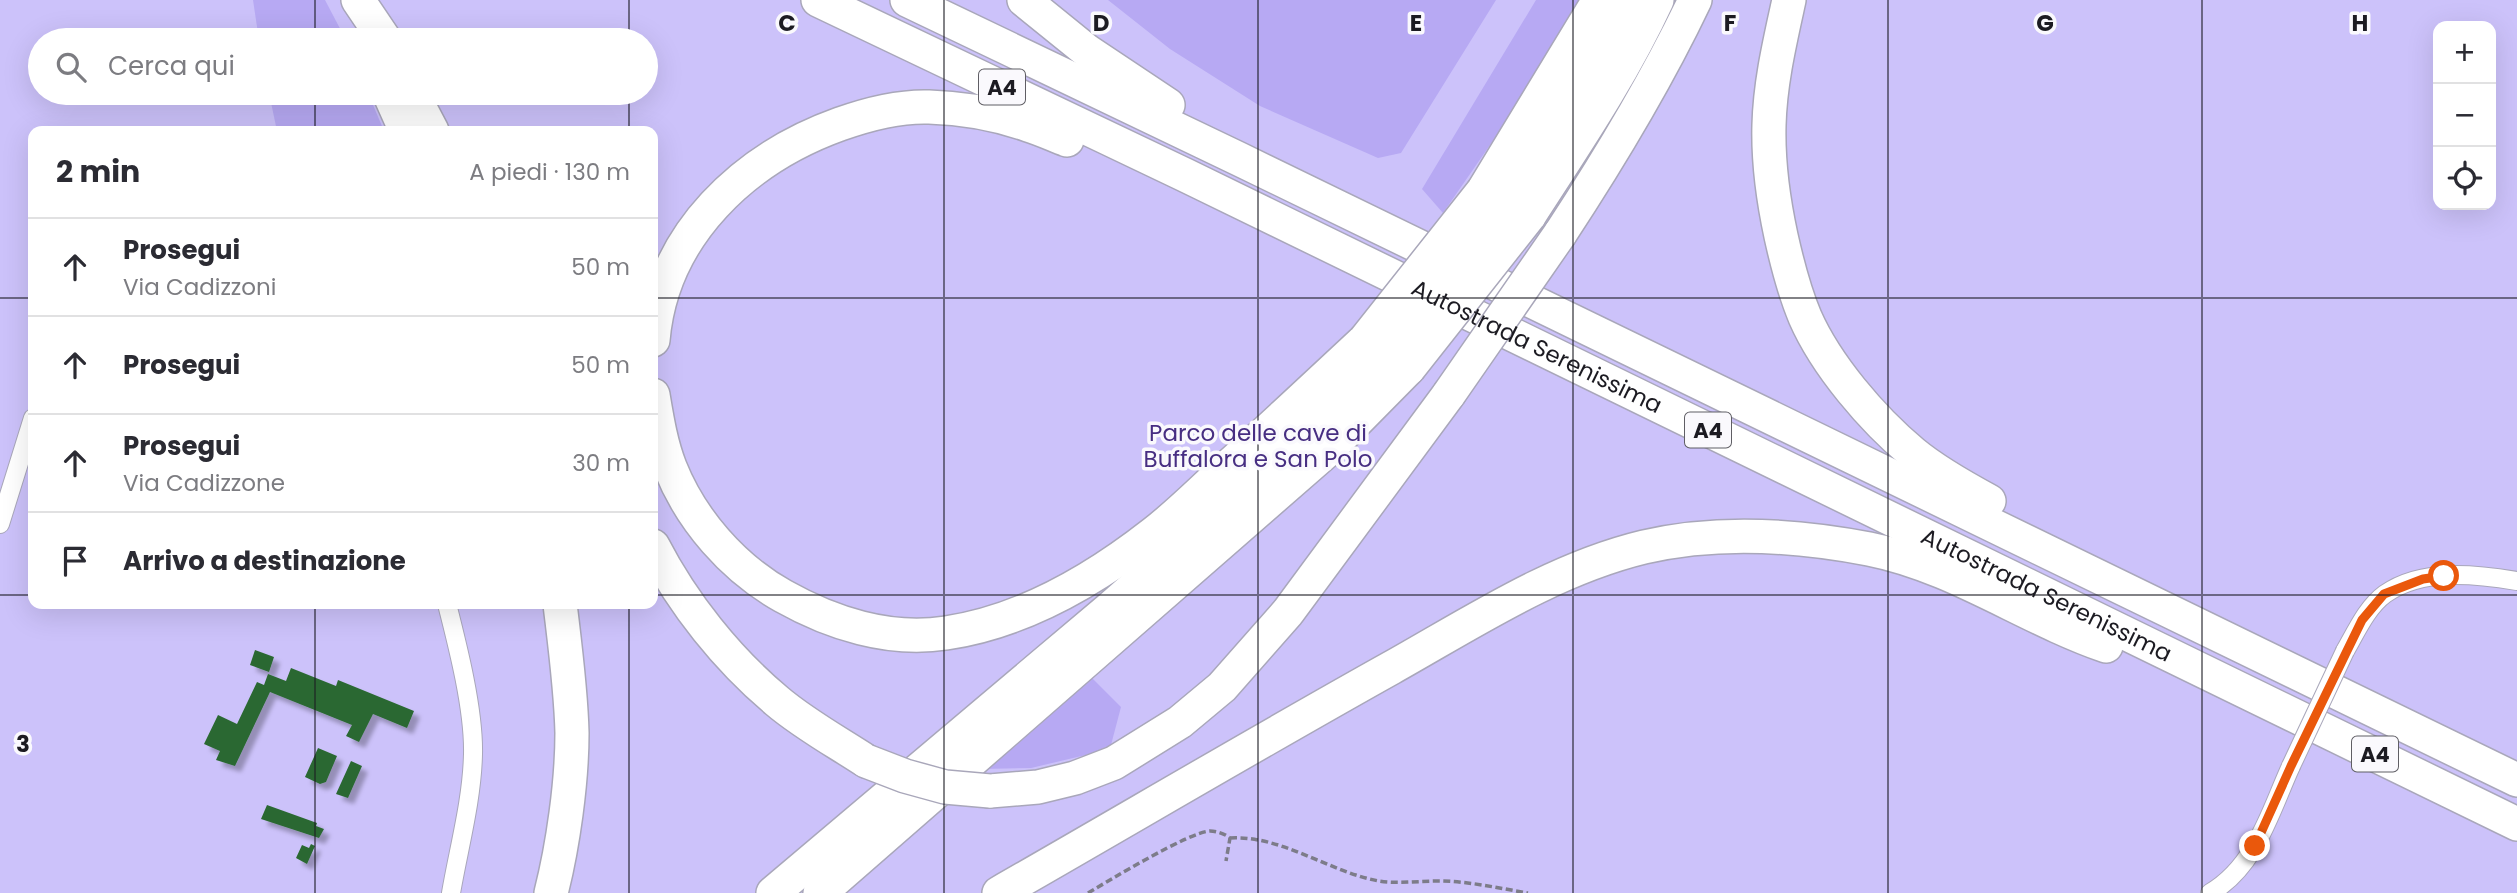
<!DOCTYPE html>
<html lang="it">
<meta charset="utf-8">
<style>
:root{--surface:#fff;--page:#f2f2f3;--text:#2b2b33;--muted:#7c7c81;--line:#e1e1e2}
body{margin:0;font-family:Poppins,sans-serif;background:var(--page);color:var(--text)}
.controls{position:absolute;right:21px;top:21px;display:grid;overflow:hidden;border-radius:14px;box-shadow:0 7px 28px #0002}
.controls button{width:63px;height:63px;display:grid;place-items:center;padding:0;border:0;border-bottom:2px solid var(--line);background:var(--surface);color:var(--text);font:35px sans-serif}
.stop{position:absolute;width:21px;height:21px;margin:-16px;border:5px solid #ea580c;border-radius:50%;background:#fff}
.stop.end{background:#ea580c;border-color:#fff;box-shadow:0 2px 7px #0008}
.list{margin:0;padding:0;list-style:none}
h2{display:flex;justify-content:space-between;align-items:center;height:91px;margin:0;padding:0 28px;font-size:30px}
h2 small{font-size:23px;font-weight:400;color:var(--muted)}
.list li{display:grid;grid-template-columns:46px 1fr auto;gap:21px;align-items:center;box-sizing:border-box;height:98px;padding:0 28px;border-top:2px solid var(--line)}
.list b{display:block;font-size:26px;white-space:nowrap}
.list p{margin:0;font-size:23px;white-space:nowrap;color:var(--muted)}
.list em{font-size:23px;font-style:normal;color:var(--muted)}
.icon{flex:none;width:38px;height:38px;fill:none;stroke:currentColor;stroke-width:2;stroke-linecap:round;stroke-linejoin:round}
.map{position:relative;flex:none;width:2517px;height:893px;overflow:hidden}
.search{position:absolute;background:var(--surface);box-shadow:0 7px 28px #0002;left:28px;top:28px;width:630px;height:77px;display:flex;align-items:center;gap:18px;box-sizing:border-box;padding:0 24px;border-radius:38px;color:var(--muted);font-size:26px}
.panel{position:absolute;background:var(--surface);box-shadow:0 7px 28px #0002;left:28px;top:126px;width:630px;height:483px;border-radius:14px}
.map>svg:first-child{display:block}
.green{fill:#ccc2fa;fill-rule:evenodd}
.forest{fill:#b7a9f3}
.building{fill:#2b6832;filter:url(#shadow)}
.lines{fill:none;stroke-linecap:round;stroke-linejoin:round}
.street-casing{stroke:#a9a7ba;stroke-width:20}
.highway-casing{stroke:#a9a7ba;stroke-width:36}
.path{stroke:#7d7c89;stroke-width:3.5;stroke-dasharray:7 3.5;stroke-linecap:butt}
.street{stroke:#fff;stroke-width:18}
.highway{stroke:#fff;stroke-width:33}
.street-bridge-casing{stroke:#a9a7ba;stroke-width:20;stroke-linecap:butt}
.highway-bridge-casing{stroke:#a9a7ba;stroke-width:36;stroke-linecap:butt}
.street-bridge{stroke:#fff;stroke-width:18}
.highway-bridge{stroke:#fff;stroke-width:33}
.route{stroke:#ea580c;stroke-width:9}
.grid{fill:none;stroke:#1c1b22;stroke-width:2;stroke-opacity:0.55}
.labels{text-anchor:middle;dominant-baseline:central;stroke-width:7;stroke-linejoin:round;paint-order:stroke}
.shield{fill:#faf9fd;stroke:#5f5e64;stroke-width:2}
.shield-label{font-size:21px;font-weight:bold;fill:#1c1b22}
.street-label{font-size:23px;fill:#1c1b22;stroke:#faf9fd}
.park-label{font-size:23px;fill:#472e82;stroke:#faf9fd}
.grid-label{font-size:23px;text-anchor:middle;font-weight:bold;fill:#1c1b22;stroke:#faf9fd;stroke-width:7;stroke-linejoin:round;paint-order:stroke}
</style>
<div class="map">
<svg width="2517" height="893" viewBox="0 0 2517 893">
<defs>
<filter id="shadow"><feDropShadow dx="6" dy="6" stdDeviation="2" flood-color="#0004"/></filter>
</defs>
<rect width="100%" height="100%" fill="#ece9fe"/>
<path class="green" d="M0,0h2517v893h-2517zM2438,26h53v179h-53zM40,40h606v53h-606zM33,131h620v473h-620z"/>
<path class="forest" d="M253,0h72l21,40h-87z
M1108,0h388l-95,153 -23,5 -118,-52 -90,-57z
M1536,0h45l-44,77 -94,136 -21,-24z
M269,93h99l16,38h-107z
M1088,674l33,33 -10,38 -21,9 -59,14 -51,1z"/>
<path class="building" d="M255,650l19,7 -5,15 -19,-7z
M291,668l45,18 2,-6 76,31 -7,17 -34,-14 -14,28 -13,-6 6,-11 -82,-33 -35,74 -19,-6 4,-9 -16,-7 14,-29 19,9 20,-42 7,3 4,-11 18,7z
M318,748l19,8 -11,26 -6,2 -15,-7z
M351,761l11,5 -14,32 -12,-4z
M267,805l50,18 -1,3 8,3 -5,9 -58,-19z
M311,844l4,2 -8,18 -11,-6 6,-13 7,3z"/>
<g class="lines">
<defs>
<path id="street" d="M0,524l33,-106
M447,604c11,43 27,106 26,150 -1,46 -14,93 -22,139
M2345,651c11,-19 22,-44 40,-57 37,-26 90,-20 132,-13
M2210,893c46,-27 60,-81 81,-127"/>
<g id="highway">
<path d="M358,0l27,40"/>
<path id="s1" d="M818,0l367,175 1332,649"/>
<path d="M907,0l332,159 1278,621"/>
<path d="M1024,0l63,51 81,54"/>
<path d="M1789,0c-9,41 -19,83 -20,125 -1,37 4,74 12,111 6,27 13,55 24,81 21,48 67,102 108,136 23,19 50,34 76,48"/>
<path d="M389,93l17,38"/>
<path d="M412,93l20,38"/>
<path d="M1483,191l116,-191"/>
<path d="M1505,203l63,-92 62,-111"/>
<path d="M1529,216c45,-70 93,-140 128,-216"/>
<path d="M1560,234c50,-76 96,-152 135,-234"/>
<path d="M653,340c9,-106 92,-182 187,-216 28,-10 59,-18 89,-17 33,1 68,7 99,18 13,4 26,10 39,15"/>
<path d="M653,395c4,24 8,49 17,72 21,53 63,101 113,129 48,27 106,46 163,37 76,-11 148,-53 208,-100 26,-20 50,-45 75,-67 46,-42 91,-84 136,-126"/>
<path d="M653,546c30,58 74,113 124,155 27,23 60,41 89,60"/>
<path d="M990,791l48,-4 37,-9 39,-15 66,-41 42,-35 66,-75 161,-218"/>
<path d="M551,893c12,-47 21,-111 21,-160 -1,-43 -7,-87 -12,-129"/>
<path d="M773,893l335,-283 205,-180 73,-77"/>
<path d="M820,893l510,-445 79,-80"/>
<path d="M999,893c131,-75 261,-152 392,-225 82,-46 162,-99 253,-121 73,-17 152,-12 225,2 86,17 156,69 237,97"/>
</g>
</defs>
<use href="#street" class="street-casing"/>
<use href="#highway" class="highway-casing"/>
<path class="path" d="M1230,838c52,-3 99,34 149,43 19,3 39,0 59,0 30,0 60,7 90,12
M1088,893c22,-13 101,-61 122,-62 7,0 15,3 20,7l-4,23"/>
<use href="#street" class="street"/>
<use href="#highway" class="highway"/>
<defs>
<path id="street-bridge" d="M2291,766l54,-115"/>
<path id="highway-bridge" d="M1365,340l118,-149
M1386,353l119,-150
M1409,368l120,-152
M1449,394l111,-160
M866,761l39,15 40,11 45,4"/>
</defs>
<use href="#street-bridge" class="street-bridge-casing"/>
<use href="#highway-bridge" class="highway-bridge-casing"/>
<use href="#street-bridge" class="street-bridge"/>
<use href="#highway-bridge" class="highway-bridge"/>
</g>
<g class="lines">
<path class="route" d="M2255,846l36,-80 71,-146 22,-26 39,-15 21,-3"/>
</g>
<path class="grid" d="M315,0v40M629,0v40M944,0v893M1258,0v893M1573,0v893M1888,0v893M2202,0v893M315,93v38M629,93v38M0,298h33M653,298h1864M0,595h33M653,595h1864M315,604v289M629,604v289"/>
<g class="labels">
<g class="shield">
<rect x="979" y="69.5" width="46" height="35" rx="5"/>
<rect x="1685" y="412.5" width="46" height="35" rx="5"/>
<rect x="2352" y="736.5" width="46" height="35" rx="5"/>
</g>
<g class="shield-label">
<text x="1002" y="87">A4</text>
<text x="1708" y="430">A4</text>
<text x="2375" y="754">A4</text>
</g>
<g class="street-label">
<text stroke="none"><textPath href="#s1" startOffset="798">Autostrada Serenissima</textPath></text>
<text stroke="none"><textPath href="#s1" startOffset="1365">Autostrada Serenissima</textPath></text>
</g>
<g class="park-label">
<text x="1258" y="433">Parco delle cave di<tspan x="1258" dy="26">Buffalora e San Polo</tspan></text>
</g>
</g>
<g class="grid-label">
<text x="787" y="31">C</text>
<text x="1101" y="31">D</text>
<text x="1416" y="31">E</text>
<text x="1730" y="31">F</text>
<text x="2045" y="31">G</text>
<text x="2360" y="31">H</text>
<text x="23" y="752">3</text>
</g>
</svg>
<div class="controls">
<button>+</button>
<button>−</button>
<button><svg class="icon" aria-label="locate" viewBox="0 0 24 24"><circle cx="12" cy="12" r="6"/><path d="M12 2v4M12 18v4M2 12h4M18 12h4"/></svg></button>
</div>
<div class="stop" style="left:2444px;top:576px"></div>
<div class="stop end" style="left:2255px;top:846px"></div>
<div class="search"><svg class="icon" aria-label="search" viewBox="0 0 24 24"><circle cx="10" cy="10" r="6"/><path d="M15 15l6 6"/></svg>Cerca qui</div>
<section class="panel">
<h2>2 min<small>A piedi · 130 m</small></h2>
<ul class="list">
<li><svg class="icon" aria-label="ahead" viewBox="0 0 24 24"><path d="M12 20V5M6 11l6-6 6 6"/></svg><div><b>Prosegui</b><p>Via Cadizzoni</p></div><em>50 m</em></li>
<li><svg class="icon" aria-label="ahead" viewBox="0 0 24 24"><path d="M12 20V5M6 11l6-6 6 6"/></svg><div><b>Prosegui</b></div><em>50 m</em></li>
<li><svg class="icon" aria-label="ahead" viewBox="0 0 24 24"><path d="M12 20V5M6 11l6-6 6 6"/></svg><div><b>Prosegui</b><p>Via Cadizzone</p></div><em>30 m</em></li>
<li><svg class="icon" aria-label="arrive" viewBox="0 0 24 24"><path d="M6 21V4h12l-3 4 3 4H6"/></svg><div><b>Arrivo a destinazione</b></div></li>
</ul>
</section>
</div>
